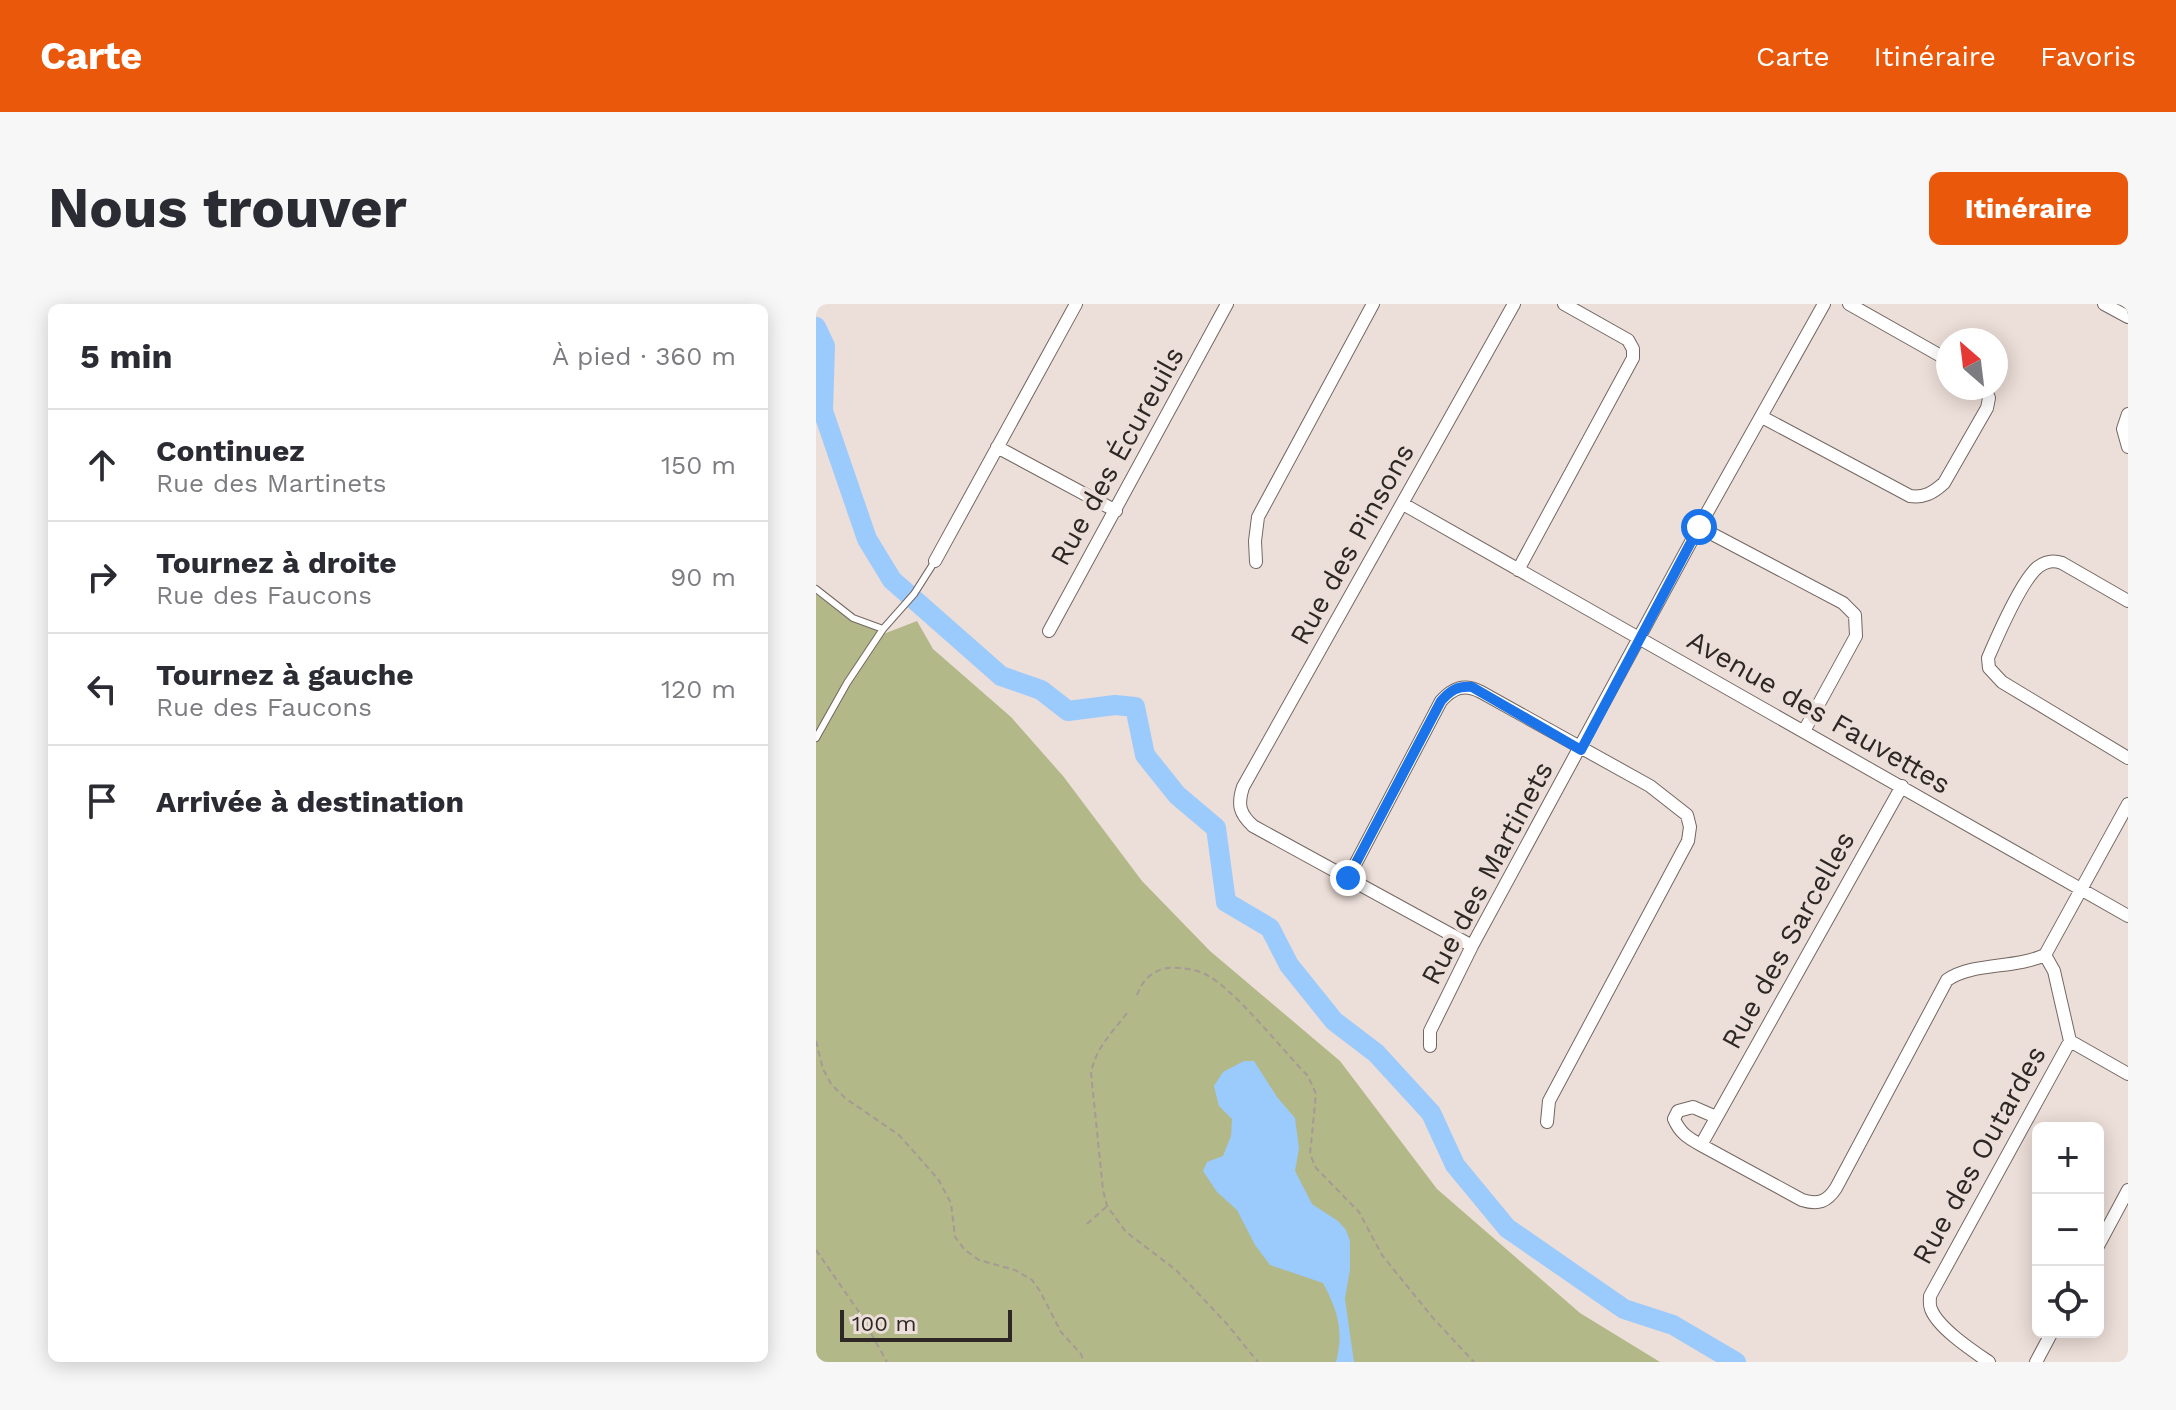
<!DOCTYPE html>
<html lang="fr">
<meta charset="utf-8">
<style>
:root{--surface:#fff;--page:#f7f7f7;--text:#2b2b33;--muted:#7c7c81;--line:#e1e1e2;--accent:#ea580c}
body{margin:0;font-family:"Work Sans",sans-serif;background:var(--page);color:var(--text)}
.controls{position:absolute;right:24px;bottom:24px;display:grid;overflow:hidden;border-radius:12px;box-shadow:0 4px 20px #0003}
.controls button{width:72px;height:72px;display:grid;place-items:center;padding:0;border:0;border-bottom:2px solid var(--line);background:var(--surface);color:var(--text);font:40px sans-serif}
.compass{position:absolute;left:1120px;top:24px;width:72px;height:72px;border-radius:50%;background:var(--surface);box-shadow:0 4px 20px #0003;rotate:332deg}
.scale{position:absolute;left:24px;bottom:20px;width:172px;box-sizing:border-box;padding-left:8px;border:4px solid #2d2825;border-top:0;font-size:22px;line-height:28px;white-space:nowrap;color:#2d2825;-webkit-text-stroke:6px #ecded8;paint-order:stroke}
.stop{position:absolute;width:24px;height:24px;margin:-18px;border:6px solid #1a73e8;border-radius:50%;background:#fff}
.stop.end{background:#1a73e8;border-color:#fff;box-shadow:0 2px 8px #0008}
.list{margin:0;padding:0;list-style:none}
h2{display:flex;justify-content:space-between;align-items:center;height:104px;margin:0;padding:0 32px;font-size:34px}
h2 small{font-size:26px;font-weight:400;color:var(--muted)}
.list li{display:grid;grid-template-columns:52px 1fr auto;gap:24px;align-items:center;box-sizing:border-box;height:112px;padding:0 32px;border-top:2px solid var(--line)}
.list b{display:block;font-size:30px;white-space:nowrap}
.list p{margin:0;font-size:26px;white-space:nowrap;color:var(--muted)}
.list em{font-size:26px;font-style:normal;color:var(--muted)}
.icon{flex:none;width:44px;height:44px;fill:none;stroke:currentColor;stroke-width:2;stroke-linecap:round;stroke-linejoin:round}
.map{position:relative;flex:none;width:1312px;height:1058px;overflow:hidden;border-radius:12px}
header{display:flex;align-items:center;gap:48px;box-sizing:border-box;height:112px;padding:0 40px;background:var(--accent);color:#fff}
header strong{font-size:38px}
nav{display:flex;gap:44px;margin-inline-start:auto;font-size:28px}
.intro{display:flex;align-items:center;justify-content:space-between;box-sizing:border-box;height:192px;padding:0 48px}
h1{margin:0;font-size:56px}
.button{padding:20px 36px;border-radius:12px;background:var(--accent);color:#fff;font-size:28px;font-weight:700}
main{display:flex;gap:48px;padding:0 48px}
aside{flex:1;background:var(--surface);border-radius:12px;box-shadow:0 4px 20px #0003}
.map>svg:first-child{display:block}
.green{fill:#b2b887}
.water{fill:#9bcafd}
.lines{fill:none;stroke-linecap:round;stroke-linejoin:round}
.river{stroke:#9bcafd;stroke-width:20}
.service-casing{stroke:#746762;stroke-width:8}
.minor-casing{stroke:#746762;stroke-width:14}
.path{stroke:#a59a95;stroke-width:2;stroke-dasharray:6 4;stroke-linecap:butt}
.service{stroke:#fff;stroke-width:6}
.minor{stroke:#fff;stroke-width:12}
.route{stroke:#1a73e8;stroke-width:10}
.labels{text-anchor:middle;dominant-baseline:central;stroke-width:8;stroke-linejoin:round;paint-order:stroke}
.street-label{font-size:28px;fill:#2d2825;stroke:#ecded8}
</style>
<header>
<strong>Carte</strong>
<nav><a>Carte</a><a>Itinéraire</a><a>Favoris</a></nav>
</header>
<div class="intro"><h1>Nous trouver</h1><a class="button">Itinéraire</a></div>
<main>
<aside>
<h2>5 min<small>À pied · 360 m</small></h2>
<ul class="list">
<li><svg class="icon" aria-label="ahead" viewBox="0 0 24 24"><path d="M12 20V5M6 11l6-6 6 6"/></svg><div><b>Continuez</b><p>Rue des Martinets</p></div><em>150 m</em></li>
<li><svg class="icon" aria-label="right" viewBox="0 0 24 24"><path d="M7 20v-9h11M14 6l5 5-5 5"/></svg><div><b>Tournez à droite</b><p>Rue des Faucons</p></div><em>90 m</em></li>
<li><svg class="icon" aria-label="left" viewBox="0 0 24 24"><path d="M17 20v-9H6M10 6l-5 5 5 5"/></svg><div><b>Tournez à gauche</b><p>Rue des Faucons</p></div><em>120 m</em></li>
<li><svg class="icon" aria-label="arrive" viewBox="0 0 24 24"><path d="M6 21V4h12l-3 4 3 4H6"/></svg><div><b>Arrivée à destination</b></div></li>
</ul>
</aside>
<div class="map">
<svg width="1312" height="1058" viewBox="0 0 1312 1058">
<rect width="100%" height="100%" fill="#ecded8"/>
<path class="green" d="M0,290l70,39 31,-12 16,28 78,68 52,59 79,105 68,70 130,110 97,128 143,124 80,49h-844z"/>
<path class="water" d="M428,757h10l23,36 18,21 4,30 -4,23 17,33 26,17 8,9 4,11v28l-5,30 9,63h-18c8,-31 2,-51 -13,-79l-53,-18 -15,-20 -18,-35 -20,-18 -14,-21 4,-9 16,-6 8,-20 1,-17 -13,-13 -5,-20 9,-14z"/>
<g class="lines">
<path class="river" d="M0,23l9,19 -2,65 44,128 25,41 109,96 40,14 27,21 47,-6 20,2 10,48 32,40 39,33 10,74 44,26 19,37 45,56 42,32 55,60 24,52 52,63 117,81 49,16 63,37"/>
<defs>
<path id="service" d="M0,285l37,29 30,11
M0,434l31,-55 36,-54 31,-35 21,-33"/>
<path id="minor" d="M1033,0l99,56
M1288,0l24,13
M1312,110l-5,15 5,18
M946,113l148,79c14,2 23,-3 34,-13l43,-75 2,-10 -4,-10
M181,143l119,64
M587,200l725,412
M883,223l144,76 12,12 1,21 -52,95
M119,257l141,-257
M440,258l-1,-21 3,-24 115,-213
M702,266l115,-212v-9l-5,-9 -64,-36
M1312,297l-66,-38c-9,-3 -16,-2 -24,4 -16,13 -41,70 -50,91l1,10 13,14 126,76
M233,327l178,-327
M1086,482l-201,359 101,55c16,5 25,2 34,-12l111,-208c26,-18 67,-11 98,-25
M532,574l93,-177c12,-13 23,-18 40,-9l169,94 37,29 3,12 -2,14 -139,260 -2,21
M656,642l-219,-120c-13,-12 -16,-21 -10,-39l271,-483
M1229,651l83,-151
M1229,651l9,16 16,70 58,33
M614,742v-15l42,-85 227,-419 125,-223
M885,841c-13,-7 -21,-12 -27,-26l4,-8 15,-4 23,10
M1282,942l30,-56
M1173,1058c-16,-11 -51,-34 -58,-53 -2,-4 -1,-9 -1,-13l140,-255
M1220,1058l16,-30"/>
</defs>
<use href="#service" class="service-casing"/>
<use href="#minor" class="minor-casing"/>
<path class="path" d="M321,691c5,-14 15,-25 31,-27 12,-1 26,1 37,6 30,15 77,76 103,102l8,18 -6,60 6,14 43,44 23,43 51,63 41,44
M311,709c-15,20 -31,34 -36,60l12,117 4,16 19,26 50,38 51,54 31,38
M0,737l7,28 8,15 14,14 54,37 39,44 13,24 4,34 10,13 14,10 36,10 17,10 8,11 21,41 20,22 3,8
M271,920l19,-17
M0,946l43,62 28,50"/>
<use href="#service" class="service"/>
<use href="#minor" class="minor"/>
</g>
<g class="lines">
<path class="route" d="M532,574l93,-177c10,-11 16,-15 31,-14l109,63 118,-223"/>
</g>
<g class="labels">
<g class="street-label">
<text transform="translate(301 152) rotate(-61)">Rue des Écureuils</text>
<text transform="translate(536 240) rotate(-61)">Rue des Pinsons</text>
<text transform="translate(1003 408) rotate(30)">Avenue des Fauvettes</text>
<text transform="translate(671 569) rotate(-62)">Rue des Martinets</text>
<text transform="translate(972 636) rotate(-61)">Rue des Sarcelles</text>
<text transform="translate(1163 851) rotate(-61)">Rue des Outardes</text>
</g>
</g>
</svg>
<div class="controls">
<button>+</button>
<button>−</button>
<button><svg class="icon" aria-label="locate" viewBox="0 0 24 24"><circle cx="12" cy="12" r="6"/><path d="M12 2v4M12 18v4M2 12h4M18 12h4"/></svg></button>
</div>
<svg class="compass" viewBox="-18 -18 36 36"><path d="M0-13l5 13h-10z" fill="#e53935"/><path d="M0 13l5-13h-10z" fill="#7c7c81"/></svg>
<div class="scale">100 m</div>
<div class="stop" style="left:883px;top:223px"></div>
<div class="stop end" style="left:532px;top:574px"></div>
</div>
</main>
